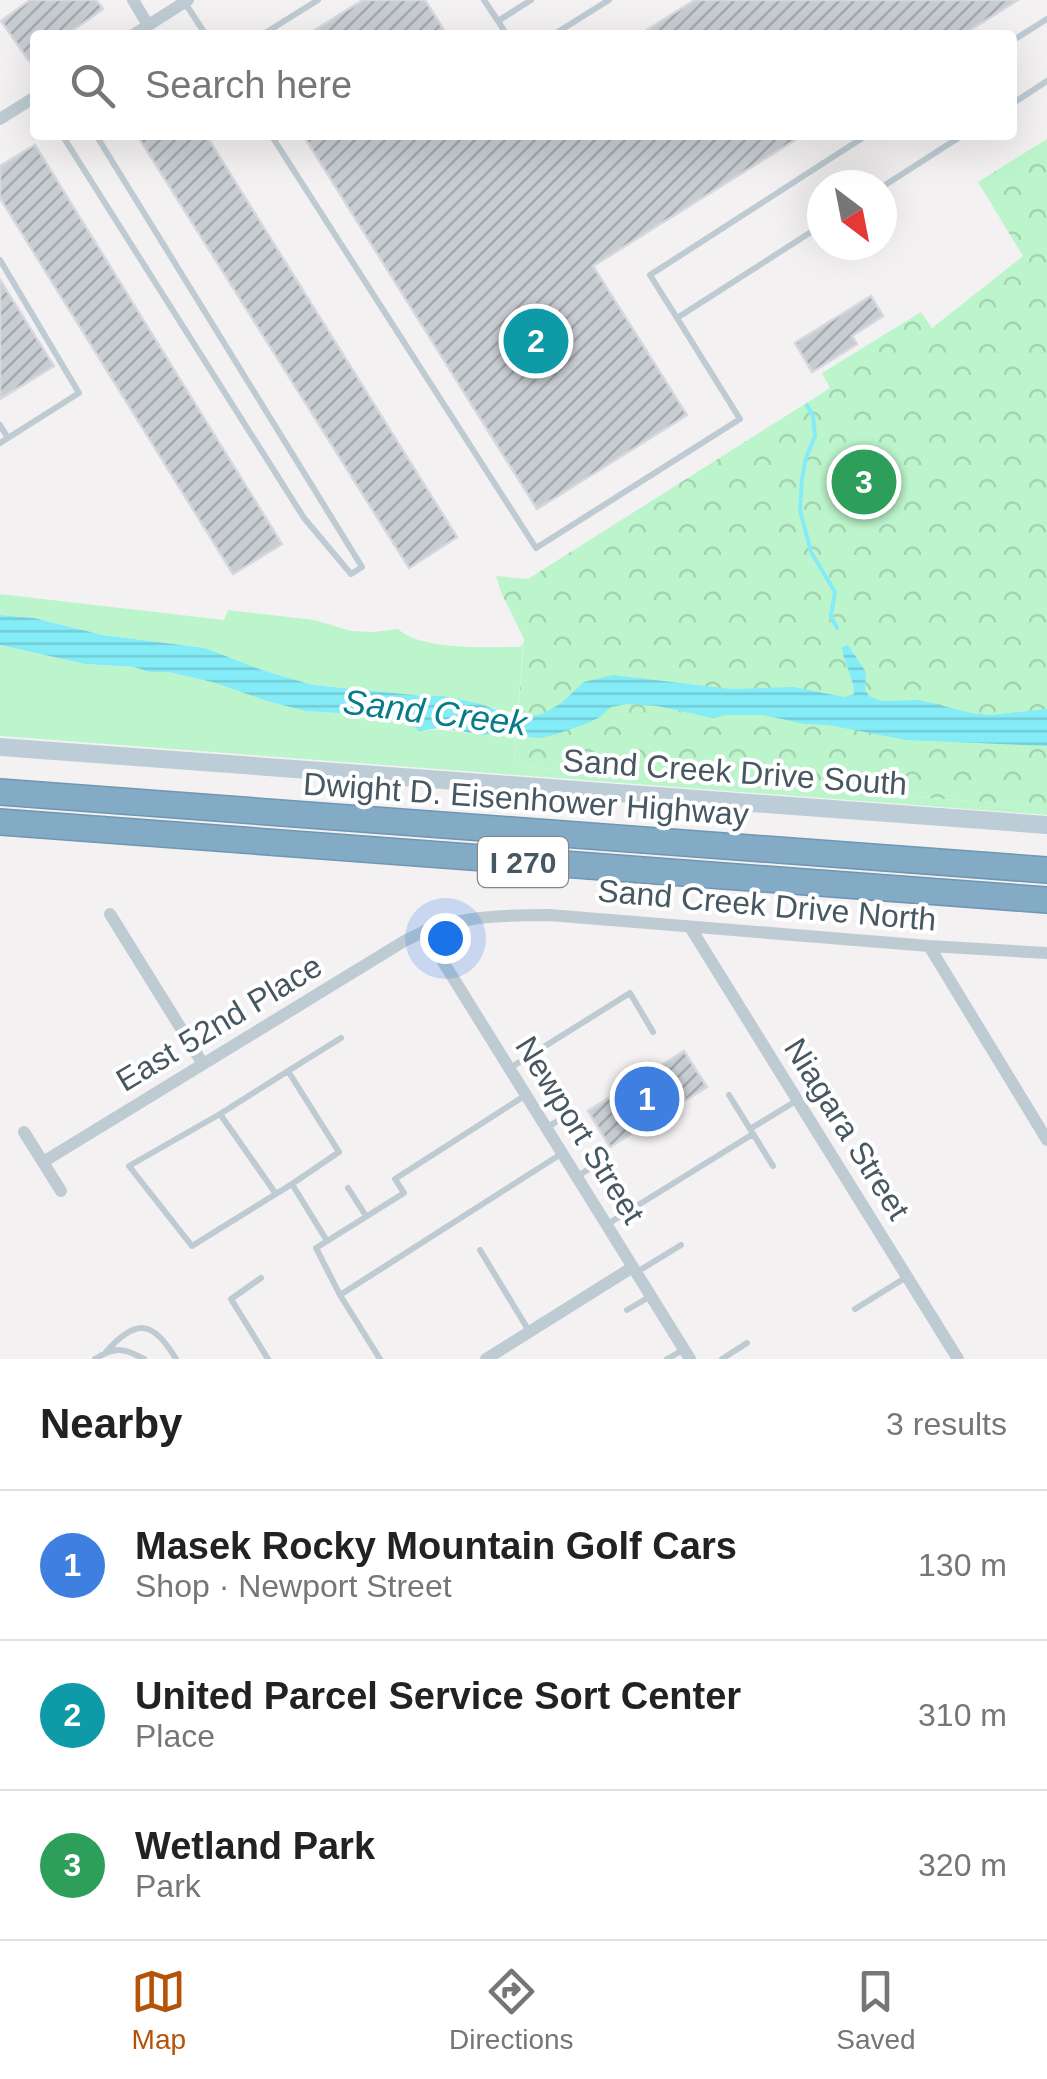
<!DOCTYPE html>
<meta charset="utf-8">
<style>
:root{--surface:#fff;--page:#f6f6f6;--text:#222;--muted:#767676;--line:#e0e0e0;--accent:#b45309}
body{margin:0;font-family:Arial,sans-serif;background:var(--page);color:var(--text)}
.compass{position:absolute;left:807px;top:170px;width:90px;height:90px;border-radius:50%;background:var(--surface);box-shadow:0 10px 40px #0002;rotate:148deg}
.you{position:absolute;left:445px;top:938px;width:35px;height:35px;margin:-25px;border:8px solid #fff;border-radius:50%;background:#1a73e8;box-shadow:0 0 0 15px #1a73e833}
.badge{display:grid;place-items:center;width:65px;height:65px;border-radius:50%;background:var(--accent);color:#fff;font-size:32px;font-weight:700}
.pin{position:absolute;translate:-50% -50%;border:5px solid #fff;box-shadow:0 2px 10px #0006}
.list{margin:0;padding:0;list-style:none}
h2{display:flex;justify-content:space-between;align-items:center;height:130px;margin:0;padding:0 40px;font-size:42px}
h2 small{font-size:32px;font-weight:400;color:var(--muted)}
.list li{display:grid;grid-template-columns:65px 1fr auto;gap:30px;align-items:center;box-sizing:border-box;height:150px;padding:0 40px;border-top:2px solid var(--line)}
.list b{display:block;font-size:38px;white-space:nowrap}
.list p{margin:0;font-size:32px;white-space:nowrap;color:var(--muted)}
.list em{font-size:32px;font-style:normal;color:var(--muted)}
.icon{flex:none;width:55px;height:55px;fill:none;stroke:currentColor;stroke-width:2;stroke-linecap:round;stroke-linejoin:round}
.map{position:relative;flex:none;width:1047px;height:1359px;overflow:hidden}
.search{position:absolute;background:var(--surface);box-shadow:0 10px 40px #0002;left:30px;right:30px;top:30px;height:110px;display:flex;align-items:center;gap:25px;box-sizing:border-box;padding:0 35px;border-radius:10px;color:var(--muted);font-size:38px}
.sheet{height:580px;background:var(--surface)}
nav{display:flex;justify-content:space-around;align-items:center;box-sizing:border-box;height:140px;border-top:2px solid var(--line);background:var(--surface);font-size:28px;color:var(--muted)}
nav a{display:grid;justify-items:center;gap:5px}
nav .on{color:var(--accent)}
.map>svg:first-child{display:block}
.green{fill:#bcf5cc}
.park{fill:url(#park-crowns)}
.water{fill:url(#water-rules)}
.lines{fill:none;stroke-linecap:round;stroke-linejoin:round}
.stream{stroke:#84ecf7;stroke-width:4}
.building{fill:url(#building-hatch);stroke:#d5d8de;stroke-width:2.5}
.highway-casing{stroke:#6f96b2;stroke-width:28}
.lane{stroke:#becbd3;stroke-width:6}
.street{stroke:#becbd3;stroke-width:12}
.secondary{stroke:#bdcdd7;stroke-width:18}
.highway{stroke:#84abc6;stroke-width:25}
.labels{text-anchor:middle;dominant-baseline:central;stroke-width:8;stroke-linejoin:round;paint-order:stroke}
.shield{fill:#fff;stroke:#7e8a91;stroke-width:2.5}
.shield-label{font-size:30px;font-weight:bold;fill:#475862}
.street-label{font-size:32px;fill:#475862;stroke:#fff}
.water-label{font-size:35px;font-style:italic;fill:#057c88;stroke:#fff}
</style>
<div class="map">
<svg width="1047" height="1359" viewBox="0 0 1047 1359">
<defs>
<pattern id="park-crowns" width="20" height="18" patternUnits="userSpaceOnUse" patternTransform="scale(2.5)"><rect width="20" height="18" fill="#bcf5cc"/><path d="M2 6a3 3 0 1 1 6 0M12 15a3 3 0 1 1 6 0" fill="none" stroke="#a3d4b2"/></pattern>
<pattern id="water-rules" width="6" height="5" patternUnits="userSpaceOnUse" patternTransform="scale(2.5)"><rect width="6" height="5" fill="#84ecf7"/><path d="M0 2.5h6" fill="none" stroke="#73ccd6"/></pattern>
<pattern id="building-hatch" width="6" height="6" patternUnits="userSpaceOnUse" patternTransform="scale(2.5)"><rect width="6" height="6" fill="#c8cdd2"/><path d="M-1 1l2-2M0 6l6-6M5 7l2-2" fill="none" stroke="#a4a9ae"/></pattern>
</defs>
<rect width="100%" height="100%" fill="#f4f1f2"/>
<path class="green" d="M0,594l224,26 4,-10 86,10 37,11 22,1 25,-3c24,22 90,18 122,18l3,-4 -5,71 -74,-18h-20l-111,-11 -51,-15 -57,-22 -102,-13 -69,-17 -34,-3z
M0,645l85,19 49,3 15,5h19l44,10 55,19 38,10 80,5 24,5 10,10c26,-4 40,2 65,4 11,0 21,-1 32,1l-2,30 533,41v8l-1047,-79z"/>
<path class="park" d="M1047,139v668l-533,-41 10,-127 -23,-47 -5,-16 32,3 302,-191 -8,-15 99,-61 11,16 91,-72 -45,-74z"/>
<path class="water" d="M0,615l34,3 69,17 102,13 57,22 51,15 111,11h20l36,8 33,11 17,1 12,-2 18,-10 24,-22 29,-7 118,14 63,-2 50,10 10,-3c1,-14 -11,-31 -12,-47l6,-2 18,27 -1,18 4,6 12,5 39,-1 51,13 20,2 56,-6v37l-141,-6 -78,-15 -23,-1 -42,-9h-36l-14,3 -56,-12 -30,-2 -16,3 -11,10 -14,7 -32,11 -15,3 -36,-4 -19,1 -44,-7 -21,3 -10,-10 -24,-5 -80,-5 -38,-10 -55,-19 -44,-10h-19l-15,-5 -49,-3 -85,-19z"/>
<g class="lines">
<path class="stream" d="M807,405l6,11 2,20 -9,22 -4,21 -2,31 11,42 24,40 -4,24 6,12"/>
</g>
<path class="building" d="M30,0h66l7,9 -37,26h-31v22l-6,4 -28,-40z
M363,0h62l22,35h-140z
M695,0h323l-56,35h-323z
M137,135h69l251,402 -48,31z
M303,135h500l-210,131 94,149 -150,94z
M35,145l247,399 -49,30 -233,-376v-32z
M0,280l54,86 -54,33z
M871,296l12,20 -31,20 5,8 -45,28 -17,-29z
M684,1051l23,36 -97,60 -22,-36z"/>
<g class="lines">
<defs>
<path id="highway" d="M0,792l1047,78
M0,822l1047,78"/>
</defs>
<use href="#highway" class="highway-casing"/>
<path class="lane" d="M484,0l14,21 33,-21
M185,3l21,32
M498,21l9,14
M262,35l56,-35
M553,35l56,-35
M1012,41l35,-22
M1012,104l35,-23
M62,135l242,383 47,56 11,-7 -266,-432
M271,135l265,413 204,-129 -63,-101 145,-93
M882,187l81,-52
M0,260l79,133 -79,50
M677,318l-27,-43 217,-140
M0,425l8,13
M510,1068l120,-75 23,39
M288,1071l53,-33
M729,1095l44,71
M220,1114l56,80
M546,1128l28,-17
M750,1129l46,-28
M578,1176l26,-17
M292,1184l-100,62 -63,-80 91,-52 68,-43 51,81 -47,32 35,57
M348,1188l18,28
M606,1225l147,-91
M480,1250l49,81
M637,1272l44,-27
M261,1278l-30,21 37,60
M340,1295l-24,-47 88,-55 -9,-14 131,-84
M855,1309l50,-31
M627,1310l24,-14
M106,1352c30,-34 47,-32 70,7
M95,1359c20,-13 29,-11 49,0
M380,1359l-40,-64 221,-141
M667,1359l16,-9
M722,1359l25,-16"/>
<path class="street" d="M133,0l15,25
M133,35l55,-35
M0,119l35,-22
M110,914l93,150
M690,927l268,432
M424,931l266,428
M929,946l118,194
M24,1132l37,59
M43,1162l363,-222c46,-24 92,-25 143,-25l380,31 118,7
M486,1359l147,-92"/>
<path class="secondary" d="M0,747l1047,78"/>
<use href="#highway" class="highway"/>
</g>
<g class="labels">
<rect class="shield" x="478" y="837" width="90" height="50" rx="8"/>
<g class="shield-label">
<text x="523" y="862">I 270</text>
</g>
<g class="street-label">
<text transform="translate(735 772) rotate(4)">Sand Creek Drive South</text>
<text transform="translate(526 799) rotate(4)">Dwight D. Eisenhower Highway</text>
<text transform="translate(767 905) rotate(5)">Sand Creek Drive North</text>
<text transform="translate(219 1023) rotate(-31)">East 52nd Place</text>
<text transform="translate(847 1129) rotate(58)">Niagara Street</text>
<text transform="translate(580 1130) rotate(58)">Newport Street</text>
</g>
<g class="water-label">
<text transform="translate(435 712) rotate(7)">Sand Creek</text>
</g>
</g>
</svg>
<svg class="compass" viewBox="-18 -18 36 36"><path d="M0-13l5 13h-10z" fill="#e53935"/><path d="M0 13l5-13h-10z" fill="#767676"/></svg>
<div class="you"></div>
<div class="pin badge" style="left:647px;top:1099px;background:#3f7fe0">1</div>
<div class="pin badge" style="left:536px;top:341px;background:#0f9aa8">2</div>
<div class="pin badge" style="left:864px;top:482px;background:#2e9e5b">3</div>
<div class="search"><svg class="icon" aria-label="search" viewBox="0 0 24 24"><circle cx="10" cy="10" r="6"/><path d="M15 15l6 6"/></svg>Search here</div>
</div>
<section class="sheet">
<h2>Nearby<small>3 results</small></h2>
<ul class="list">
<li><span class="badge" style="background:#3f7fe0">1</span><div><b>Masek Rocky Mountain Golf Cars</b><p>Shop · Newport Street</p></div><em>130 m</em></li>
<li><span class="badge" style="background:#0f9aa8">2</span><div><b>United Parcel Service Sort Center</b><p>Place</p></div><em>310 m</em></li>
<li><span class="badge" style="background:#2e9e5b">3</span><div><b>Wetland Park</b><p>Park</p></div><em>320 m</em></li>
</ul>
</section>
<nav>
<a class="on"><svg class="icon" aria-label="map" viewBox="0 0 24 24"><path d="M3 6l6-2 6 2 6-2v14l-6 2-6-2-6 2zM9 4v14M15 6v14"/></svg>Map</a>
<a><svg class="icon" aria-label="directions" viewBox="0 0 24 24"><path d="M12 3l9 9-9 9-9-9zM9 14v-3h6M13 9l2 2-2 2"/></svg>Directions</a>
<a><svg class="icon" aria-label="saved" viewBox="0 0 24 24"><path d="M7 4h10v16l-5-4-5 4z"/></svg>Saved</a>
</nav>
